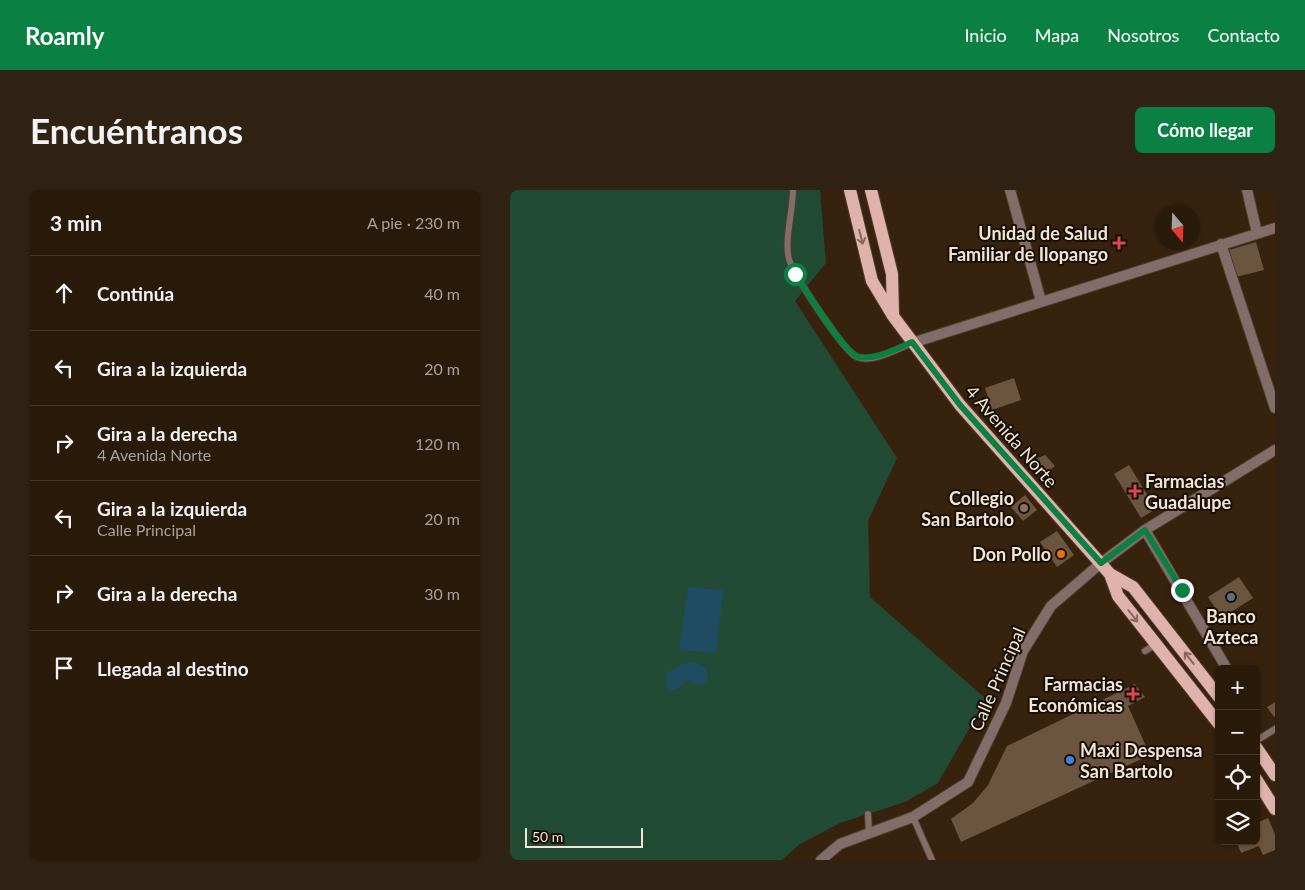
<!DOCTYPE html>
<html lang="es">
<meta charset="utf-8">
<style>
:root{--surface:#291a0a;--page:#312313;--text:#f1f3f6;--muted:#a5a19c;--line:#45382b;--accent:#0b8043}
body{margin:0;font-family:Lato,sans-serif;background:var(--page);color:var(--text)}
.controls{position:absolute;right:15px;bottom:15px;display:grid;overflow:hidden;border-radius:8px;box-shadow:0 1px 4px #0004}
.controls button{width:45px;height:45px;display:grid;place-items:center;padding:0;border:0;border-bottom:1px solid var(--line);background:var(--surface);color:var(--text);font:25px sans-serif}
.compass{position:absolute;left:645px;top:15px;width:45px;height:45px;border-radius:50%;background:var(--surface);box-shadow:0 1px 4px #0004;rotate:161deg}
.scale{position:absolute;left:15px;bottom:12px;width:118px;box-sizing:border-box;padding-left:5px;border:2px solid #f2e4d7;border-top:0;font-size:14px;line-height:18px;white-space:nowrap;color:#f2e4d7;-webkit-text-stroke:4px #180f06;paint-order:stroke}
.stop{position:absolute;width:15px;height:15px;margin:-11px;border:4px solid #0b8043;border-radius:50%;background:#fff}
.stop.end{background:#0b8043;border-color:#fff;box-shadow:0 1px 5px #0008}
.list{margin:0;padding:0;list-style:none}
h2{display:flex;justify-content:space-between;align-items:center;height:65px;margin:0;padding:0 20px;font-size:21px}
h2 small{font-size:16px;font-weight:400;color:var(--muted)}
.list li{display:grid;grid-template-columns:32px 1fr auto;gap:15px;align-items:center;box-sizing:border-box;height:75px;padding:0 20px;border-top:1px solid var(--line)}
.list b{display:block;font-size:19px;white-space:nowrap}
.list p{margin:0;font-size:16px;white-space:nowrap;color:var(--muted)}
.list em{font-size:16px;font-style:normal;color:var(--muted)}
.icon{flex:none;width:28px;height:28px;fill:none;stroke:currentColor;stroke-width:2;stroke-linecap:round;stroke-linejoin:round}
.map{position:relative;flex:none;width:765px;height:670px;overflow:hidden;border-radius:8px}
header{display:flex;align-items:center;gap:30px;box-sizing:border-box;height:70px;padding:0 25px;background:var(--accent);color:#fff}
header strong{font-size:24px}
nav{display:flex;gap:28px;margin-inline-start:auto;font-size:18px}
.intro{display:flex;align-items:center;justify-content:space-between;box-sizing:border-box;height:120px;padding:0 30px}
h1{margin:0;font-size:35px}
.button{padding:12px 22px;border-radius:8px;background:var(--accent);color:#fff;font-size:18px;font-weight:700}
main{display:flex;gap:30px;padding:0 30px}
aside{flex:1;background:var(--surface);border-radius:8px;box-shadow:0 1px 4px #0004}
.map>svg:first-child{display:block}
.green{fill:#214b34}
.water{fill:#1f4b63}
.building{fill:#6c553e}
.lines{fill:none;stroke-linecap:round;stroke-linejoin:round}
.service-casing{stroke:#513e29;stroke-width:8}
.pedestrian-casing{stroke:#513e29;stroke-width:12}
.minor-casing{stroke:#513e29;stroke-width:12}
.primary-casing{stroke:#513e29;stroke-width:14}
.service{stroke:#836d6a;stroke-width:6}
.pedestrian{stroke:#836d6a;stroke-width:10}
.minor{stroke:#836d6a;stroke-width:10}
.primary{stroke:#dfb2ab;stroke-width:12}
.oneway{stroke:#856961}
.route{stroke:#0b8043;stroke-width:6}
.health-dot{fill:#e0444e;stroke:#180f06;stroke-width:2}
.education-dot{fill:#8d6e63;stroke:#180f06;stroke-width:2}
.food-dot{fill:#e8710a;stroke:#180f06;stroke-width:2}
.service-dot{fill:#5c6f8a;stroke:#180f06;stroke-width:2}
.shop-dot{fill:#3f7fe0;stroke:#180f06;stroke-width:2}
.labels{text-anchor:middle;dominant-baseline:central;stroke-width:4;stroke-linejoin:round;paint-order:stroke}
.poi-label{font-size:18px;font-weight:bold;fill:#f2e4d7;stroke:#180f06;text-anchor:end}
.street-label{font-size:18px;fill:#f2e4d7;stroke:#180f06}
</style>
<header>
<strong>Roamly</strong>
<nav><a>Inicio</a><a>Mapa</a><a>Nosotros</a><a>Contacto</a></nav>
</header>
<div class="intro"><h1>Encuéntranos</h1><a class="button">Cómo llegar</a></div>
<main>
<aside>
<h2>3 min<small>A pie · 230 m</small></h2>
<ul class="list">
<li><svg class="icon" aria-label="ahead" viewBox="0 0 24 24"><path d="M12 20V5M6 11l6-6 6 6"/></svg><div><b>Continúa</b></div><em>40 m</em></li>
<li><svg class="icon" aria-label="left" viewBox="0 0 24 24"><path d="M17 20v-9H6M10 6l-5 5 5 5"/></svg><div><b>Gira a la izquierda</b></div><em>20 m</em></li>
<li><svg class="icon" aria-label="right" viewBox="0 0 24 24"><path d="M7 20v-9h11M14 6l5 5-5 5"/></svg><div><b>Gira a la derecha</b><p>4 Avenida Norte</p></div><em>120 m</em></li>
<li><svg class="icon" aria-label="left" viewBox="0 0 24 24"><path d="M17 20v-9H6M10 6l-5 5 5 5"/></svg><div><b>Gira a la izquierda</b><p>Calle Principal</p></div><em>20 m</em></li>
<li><svg class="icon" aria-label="right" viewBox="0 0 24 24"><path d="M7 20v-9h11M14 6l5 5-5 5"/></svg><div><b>Gira a la derecha</b></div><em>30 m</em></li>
<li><svg class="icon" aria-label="arrive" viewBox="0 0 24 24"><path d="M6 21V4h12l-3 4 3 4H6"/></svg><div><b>Llegada al destino</b></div></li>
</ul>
</aside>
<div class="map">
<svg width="765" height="670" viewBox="0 0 765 670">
<rect width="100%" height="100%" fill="#37230d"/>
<path class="green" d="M0,0h310l6,73 -31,38 102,157 -29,63 2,76 116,102 -48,84 -33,19 -65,21 -40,21 -18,16h-272z"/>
<path class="water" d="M178,397l35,3 -7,63 -37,-3z
M182,472c12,2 18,6 15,19l-6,4 -7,-1 -3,-4 -6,1 -8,9h-6l-4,-3v-14l15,-9z"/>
<path class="building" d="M746,52l8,28 -28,7 -7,-27z
M504,188l7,22 -29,10 -7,-22z
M535,265l10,11 -11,9 -13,-14z
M619,275l27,44 -15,9 -27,-44z
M515,305l12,15 -14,11 -12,-14z
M547,341l17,24 -17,12 -17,-25z
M729,387l14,21 -31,20 -14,-21z
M625,494l10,13 -17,9 22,49 -189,87 -10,-23 22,-16 15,-18 19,-39z
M765,512v14l-1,1 -7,-10z
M758,628l7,16v16l-12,5 -4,-9 -18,7 -5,-12h20v-18z"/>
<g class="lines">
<defs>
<path id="service" d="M283,0c0,20 -9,51 -4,69 4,15 55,93 68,98 16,6 40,-8 55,-14
M635,461l10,-6
M746,551l19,-12
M358,624l1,19
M403,627l19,43"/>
<path id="pedestrian" d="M500,0l31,111
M635,340l82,139"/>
<path id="minor" d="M737,0l10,43
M711,54l54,164
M402,153l363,-115
M311,670l19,-16 73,-27 55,-35 38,-79 17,-52 28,-45 50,-43 44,-33 130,-80"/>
<path id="primary" d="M340,0l22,91 21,35 67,89 150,169 8,22 101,128
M361,0l21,84 1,39
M600,384l23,13 86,110
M746,557l19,28
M746,589l19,30"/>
</defs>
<use href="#service" class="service-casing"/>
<use href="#pedestrian" class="pedestrian-casing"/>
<use href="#minor" class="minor-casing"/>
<use href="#primary" class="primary-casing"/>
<use href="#service" class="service"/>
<use href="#pedestrian" class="pedestrian"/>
<use href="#minor" class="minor"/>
<use href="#primary" class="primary"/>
</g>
<defs><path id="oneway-shaft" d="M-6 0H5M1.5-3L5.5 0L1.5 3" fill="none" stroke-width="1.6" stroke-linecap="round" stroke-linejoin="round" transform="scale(1.25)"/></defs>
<g class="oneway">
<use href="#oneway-shaft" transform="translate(351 47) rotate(76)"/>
<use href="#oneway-shaft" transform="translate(623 426) rotate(52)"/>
<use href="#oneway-shaft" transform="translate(679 468) rotate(-128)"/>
</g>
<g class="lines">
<path class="route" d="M285,84c10,15 50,81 64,83 18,3 37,-8 53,-15l48,63 141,158 44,-33 37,60"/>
</g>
<g class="health-dot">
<path d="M606.5 45.5h5v5h5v5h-5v5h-5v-5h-5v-5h5z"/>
<path d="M622.5 293.5h5v5h5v5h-5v5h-5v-5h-5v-5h5z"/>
<path d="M620.5 496.5h5v5h5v5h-5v5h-5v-5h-5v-5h5z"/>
</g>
<circle class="education-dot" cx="514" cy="318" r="5"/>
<circle class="food-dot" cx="551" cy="364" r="5"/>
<circle class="service-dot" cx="721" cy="407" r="5"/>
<circle class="shop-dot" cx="560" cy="570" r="5"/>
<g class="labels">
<g class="poi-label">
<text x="598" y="43">Unidad de Salud<tspan x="598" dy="21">Familiar de Ilopango</tspan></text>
<text x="635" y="291" text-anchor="start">Farmacias<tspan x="635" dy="21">Guadalupe</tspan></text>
<text x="504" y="308">Collegio<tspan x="504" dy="21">San Bartolo</tspan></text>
<text x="541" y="364">Don Pollo</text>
<text x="721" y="426" text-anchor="middle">Banco<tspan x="721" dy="21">Azteca</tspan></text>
<text x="613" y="494">Farmacias<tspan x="613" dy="21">Económicas</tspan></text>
<text x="570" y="560" text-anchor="start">Maxi Despensa<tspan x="570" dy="21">San Bartolo</tspan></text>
</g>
<g class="street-label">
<text transform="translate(502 246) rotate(49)">4 Avenida Norte</text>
<text transform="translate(487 489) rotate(-66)">Calle Principal</text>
</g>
</g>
</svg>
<div class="controls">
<button>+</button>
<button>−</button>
<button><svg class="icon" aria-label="locate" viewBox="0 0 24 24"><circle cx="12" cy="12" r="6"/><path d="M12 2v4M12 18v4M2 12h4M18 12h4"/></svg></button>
<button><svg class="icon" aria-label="layers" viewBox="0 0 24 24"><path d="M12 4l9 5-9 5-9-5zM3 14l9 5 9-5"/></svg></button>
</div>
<svg class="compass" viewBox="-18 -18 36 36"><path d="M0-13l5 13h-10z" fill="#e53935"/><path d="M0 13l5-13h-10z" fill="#a5a19c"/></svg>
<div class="scale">50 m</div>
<div class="stop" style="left:285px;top:84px"></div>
<div class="stop end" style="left:672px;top:400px"></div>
</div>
</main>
